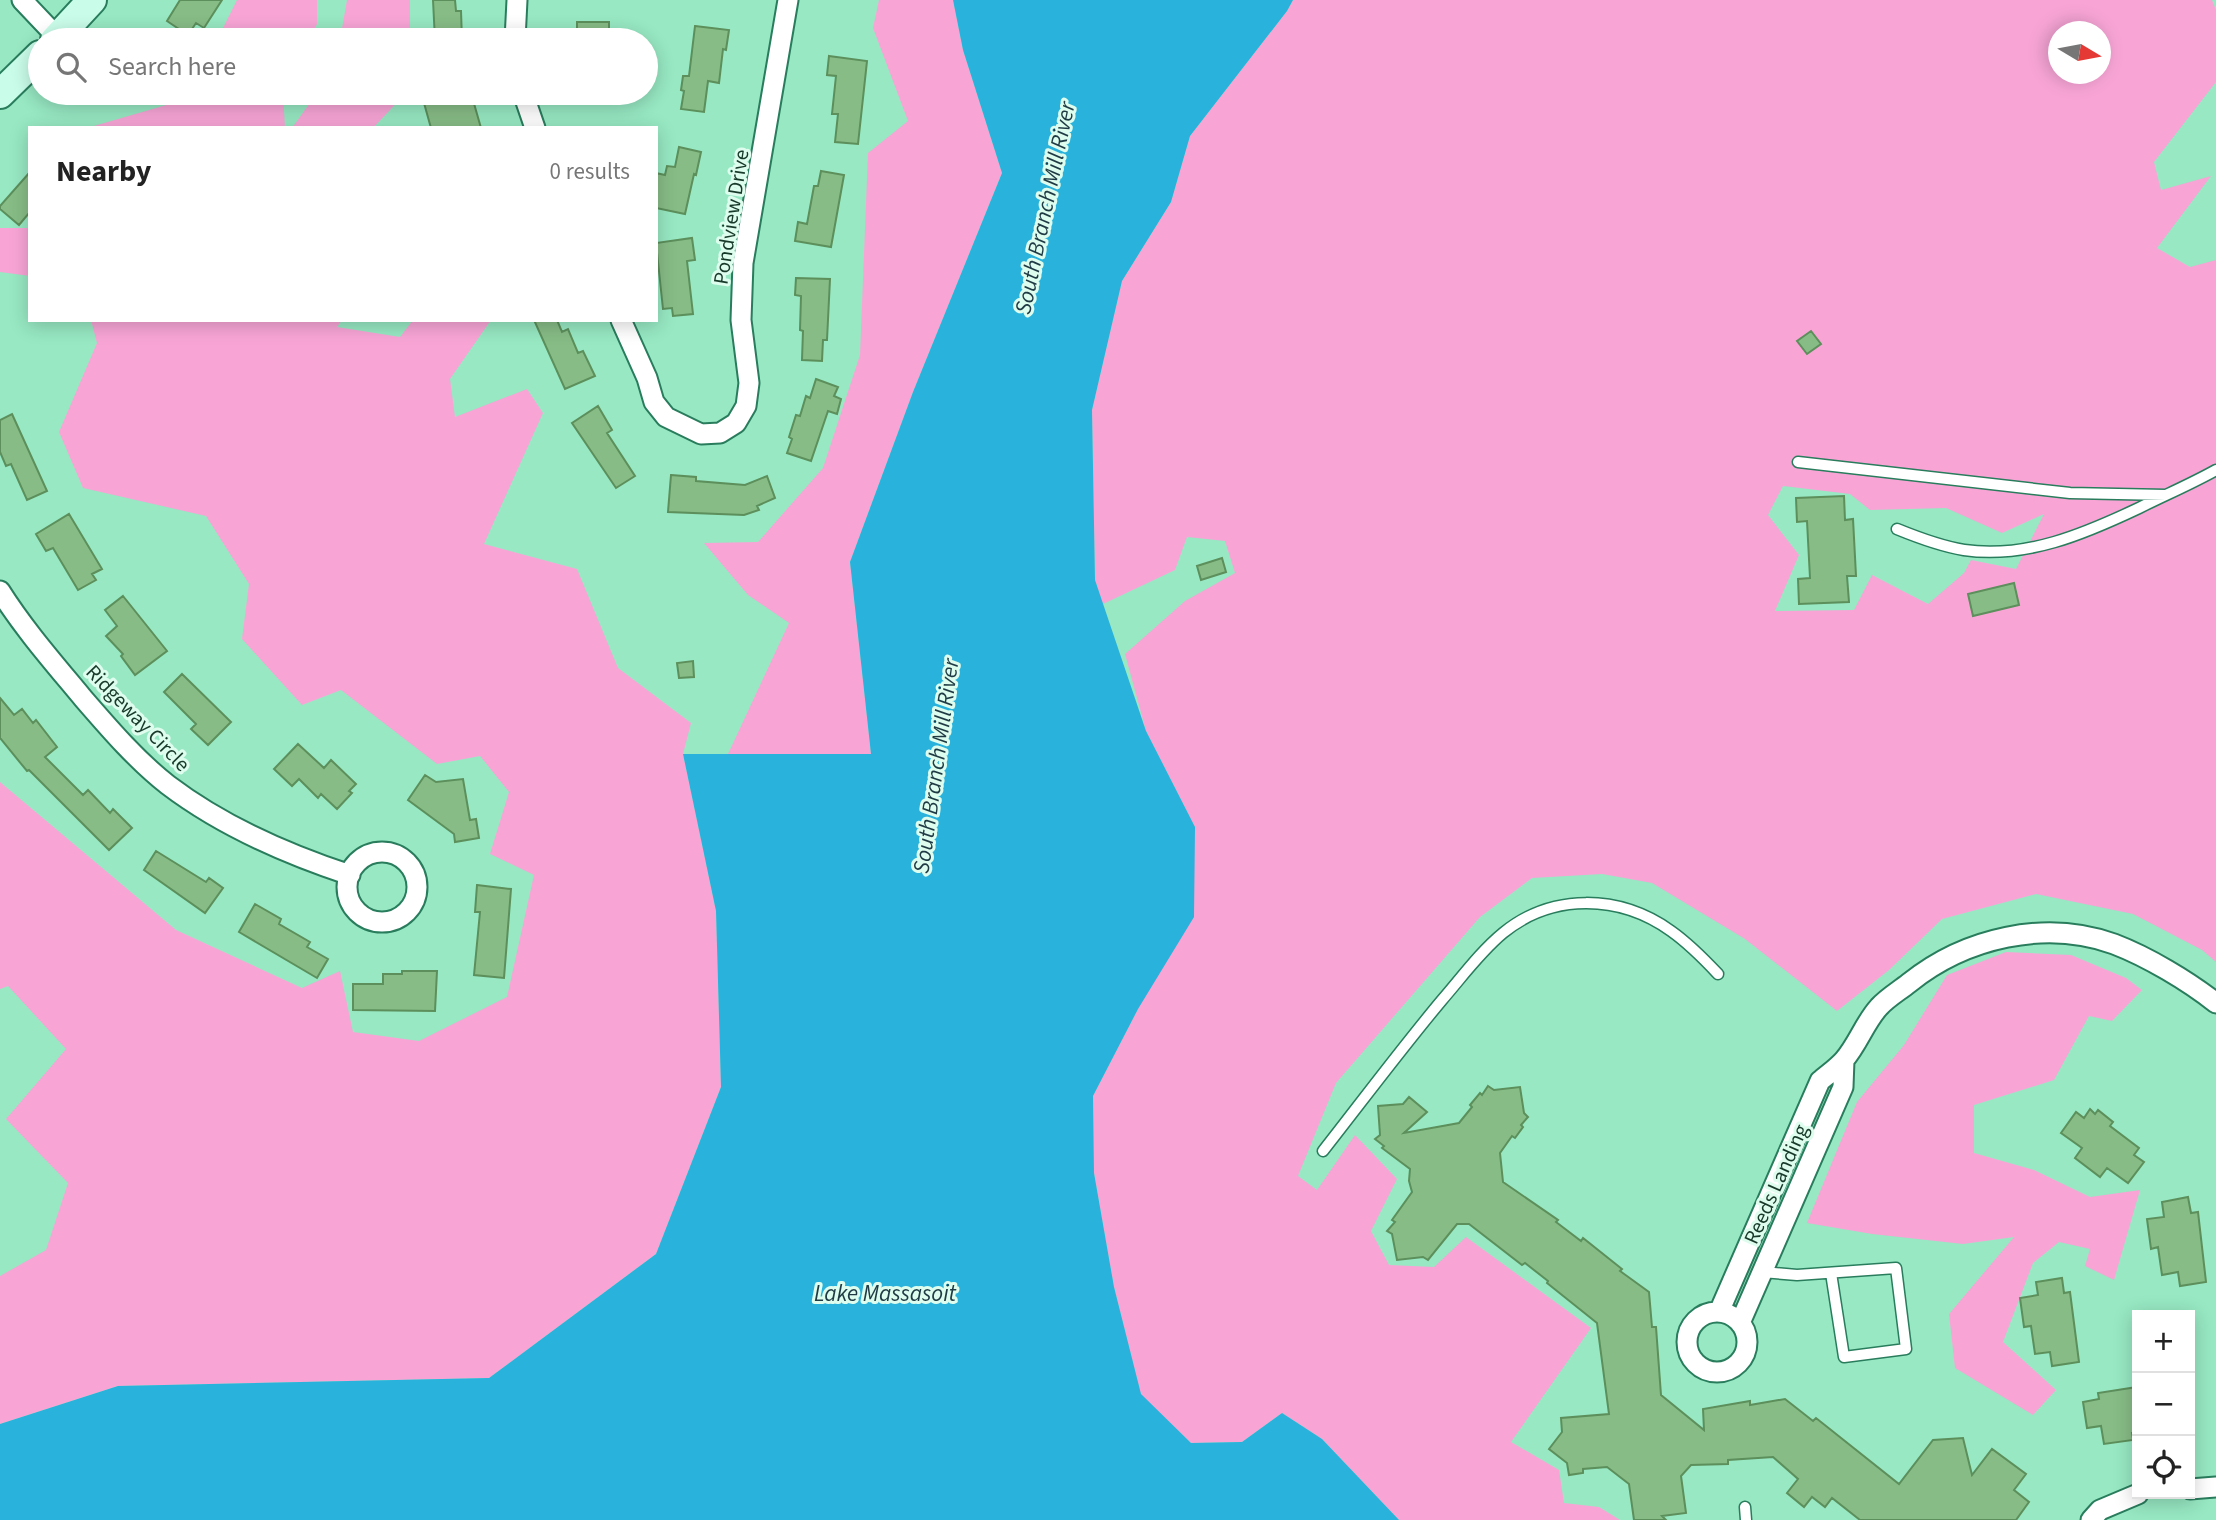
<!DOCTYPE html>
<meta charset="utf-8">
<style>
:root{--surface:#fff;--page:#f6f6f6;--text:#222;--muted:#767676;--line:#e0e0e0}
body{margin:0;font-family:"Source Sans 3",sans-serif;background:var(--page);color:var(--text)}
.controls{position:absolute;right:21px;bottom:21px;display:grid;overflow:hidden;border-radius:0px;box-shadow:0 4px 18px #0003}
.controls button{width:63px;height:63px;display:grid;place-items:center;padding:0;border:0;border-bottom:2px solid var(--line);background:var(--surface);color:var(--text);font:35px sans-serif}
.compass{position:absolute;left:2048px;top:21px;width:63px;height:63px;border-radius:50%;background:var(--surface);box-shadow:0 4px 18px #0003;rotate:100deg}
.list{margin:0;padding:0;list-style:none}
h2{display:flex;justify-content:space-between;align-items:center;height:91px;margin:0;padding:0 28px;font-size:30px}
h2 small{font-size:23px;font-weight:400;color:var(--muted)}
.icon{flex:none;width:38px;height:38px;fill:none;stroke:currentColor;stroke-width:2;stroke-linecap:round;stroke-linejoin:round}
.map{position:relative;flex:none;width:2216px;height:1520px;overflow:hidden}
.search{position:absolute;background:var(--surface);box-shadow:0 4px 18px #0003;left:28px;top:28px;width:630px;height:77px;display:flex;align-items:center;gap:18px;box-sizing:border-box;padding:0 24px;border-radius:38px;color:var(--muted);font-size:26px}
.panel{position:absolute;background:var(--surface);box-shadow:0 4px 18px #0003;left:28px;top:126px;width:630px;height:196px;border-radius:0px}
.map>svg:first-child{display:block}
.green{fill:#f8a5d6;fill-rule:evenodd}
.water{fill:#29b2db}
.building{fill:#87bc86;stroke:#5c8f5b;stroke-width:2}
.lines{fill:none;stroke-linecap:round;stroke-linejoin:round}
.service-casing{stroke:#297d5d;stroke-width:13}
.minor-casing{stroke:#297d5d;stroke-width:23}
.secondary-casing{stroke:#297d5d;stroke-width:32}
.service{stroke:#fff;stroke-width:10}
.minor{stroke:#fff;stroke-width:19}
.secondary{stroke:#c9fce9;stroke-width:28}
.labels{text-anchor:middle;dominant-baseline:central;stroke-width:6;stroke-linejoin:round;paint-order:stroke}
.street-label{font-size:21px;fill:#183a2b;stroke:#defdee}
.water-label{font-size:23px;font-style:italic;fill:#1f3a44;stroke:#defdee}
</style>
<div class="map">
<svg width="2216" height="1520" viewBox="0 0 2216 1520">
<rect width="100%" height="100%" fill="#97e8c3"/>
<path class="green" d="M237,0h80v24l-8,16h-92z
M347,0h63v40h-70z
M879,0h74l10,50 39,123 -89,219 -63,170 21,192h-143l61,-131 -41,-28 -44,-52 54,-1 65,-74 37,-113 8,-202 40,-32 -35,-93z
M1293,0h919l4,10v72l-62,80 7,28 50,-14 -54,72 33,19 26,-7v702l-14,-12 -69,-36 -97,-20 -94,25 -53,51 -52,41 -92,-72 -93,-56 -50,-9 -70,4 -52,39 -144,166 -38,93 19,14 38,-55 42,44 -26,52 18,34 45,2 32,-30 125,91 -80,114 48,28 5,33 35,4 21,13h-221l-77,-81 -40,-26 -40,29 -51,1 -50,-48 -27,-108 -20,-114 -1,-77 45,-87 57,-182 -49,-96 -21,-77 60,-53 50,-28 -10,-32 -38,-4 -12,33 -72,34 -8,-24 -3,-170 30,-129 49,-79 19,-66 97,-125zM2058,32h42v42h-42zM1783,486l67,8 20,16 76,-2 56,25 42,-19 -28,55 -45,-9 -7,13 -36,31 -56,-29 -18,35 -79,1 24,-56 -31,-40z
M190,93h93l2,35h-198l100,-29z
M317,93h89l-33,35h-81z
M0,228h30v48l-30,-4z
M91,320h251l-5,7 63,10 13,-17h78l-41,59 5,38 72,-28 16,24 -59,131 93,25 41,99 73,55 -8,31 33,157 5,176 -65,167 -167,124 -371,8 -118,38v-148l46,-26 22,-67 -62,-64 60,-70 -58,-63 -8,3v-207l176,148 126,58 38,-17 13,61 66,9 88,-44 27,-122 -44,-21 19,-62 -29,-36 -43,8 -96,-74 -39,15 -60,-66 7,-55 -43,-68 -123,-28 -24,-56 38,-89z
M2006,952l65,3 55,23 16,12 -30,31 -23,-5 -35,64 -80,25v48l60,17 56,27 50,-7 -26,90 -29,-14 5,-17 -31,-7 -26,21 -30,79 53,48 -23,25 -78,-47 -6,-54 65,-77 -51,7 -91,-10 -65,-11 50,-121 47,-57 43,-70z"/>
<path class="water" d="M953,0h340l-6,11 -97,125 -19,66 -49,79 -30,129 3,170 51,151 49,96 -1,90 -56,92 -45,87 1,77 20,114 27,107 50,49 51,-1 40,-29 40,26 77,81h-1399v-96l118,-38 371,-8 167,-124 65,-167 -5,-176 -33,-157h188l-21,-192 63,-170 89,-219 -39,-123z"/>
<path class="building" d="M180,0h42l-18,28 -8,-5 -8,12 -21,-14z
M433,0h22l1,11h5l1,29h-27z
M577,22h32v18h-32z
M695,26l34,4 -3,20 -3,-1 -4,34 -11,-2 -4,31 -23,-3 3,-18 -3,-1 2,-14h6z
M829,56l38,5 -9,83 -23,-2 3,-28h-6l4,-38 -9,-1z
M461,93h10l10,35h-50l-7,-25z
M679,147l22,5 -5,23 -2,-1 -9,40 -29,-6v-35l9,2 2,-9 8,1z
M821,171l23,4 -13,72 -36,-6 3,-19 9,2 7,-38h4z
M30,172v40l-11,13 -19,-16v-3z
M692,238l3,22 -8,1 6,53 -20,2 -1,-8 -9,1 -7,-66z
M796,278l34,1 -3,61h-4l-1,21 -20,-1 1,-29 -3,-1 1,-34 -6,-1z
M534,320h23l5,12 6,-3 10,24 5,-2 12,25 -30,13z
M1811,331l10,13 -14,10 -10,-13z
M816,379l22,8 -4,9 7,3 -4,15 -9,-3 -17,50 -24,-8 5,-14 -3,-2 7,-22 4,1 6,-20 4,2z
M598,406l14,24 -5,3 28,43 -19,12 -44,-65z
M12,414l35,77 -20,9 -16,-36 -5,2 -6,-14v-32z
M671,475l25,2v4l49,4 22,-9 8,22 -18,8 2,4 -15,5 -76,-3z
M1844,496l1,24 8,-1 3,57h-9l2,26 -50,2 -1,-25 12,-1 -3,-57 -10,1 -1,-24z
M69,514l33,55 -10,5 4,6 -18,10 -25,-42 -7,3 -10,-17z
M1222,558l4,14 -25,8 -4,-14z
M2014,583l5,22 -46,11 -5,-22z
M123,596l44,55 -32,24 -14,-19 2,-2 -17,-18 11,-10 -12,-16z
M693,661l1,16 -15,1 -2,-15z
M182,674l49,48 -23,23 -17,-16 5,-5 -32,-32z
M0,698l14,17 8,-6 11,14 3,-3 21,27 -12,10 38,38 5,-5 22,23 3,-4 19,19 -23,22 -80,-80 -2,1 -27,-33z
M298,744l26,24 7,-8 25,24 -7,7 3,2 -15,16 -16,-15 -3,4 -19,-19 -7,7 -18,-17z
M425,775l11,7 27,-3 7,41 6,-1 3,19 -24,4 -1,-8 -46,-34z
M156,851l50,31 3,-4 14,10 -18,25 -61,-43z
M477,885l34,4 -7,89 -30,-3 6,-63h-5z
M255,904l26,15 -2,5 31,18 -3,5 21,12 -11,19 -78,-46z
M402,971h35l-2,40 -82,-1v-26h30v-10h19z
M1488,1086l6,4 26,-3 4,26 4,4 -7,8 2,2 -8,11 -3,-2 -12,17 3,29 55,38 -2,2 25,19 2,-3 39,31 -2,2 29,21 3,35h4l5,68 43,35 -1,-21 47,-8v4l35,-6 28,22 3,-3 83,66 34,-44 30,-2 9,37 20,-26 34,25 -12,16 15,12 -13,18h-156l-28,-22 -7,9 -13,-10 -8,10 -17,-14 11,-14 -25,-22 -45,3v4l-37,1 -10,11 5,37 -24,3 4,4h-32l-5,-36 -22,-17 -24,2v4l-14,2 -2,-12 -18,-14 13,-17 -1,-14 48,-4 -12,-91 -50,-40 1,-2 -23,-18 -3,2 -53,-41h-12l-29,36 -5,-3 -26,3 -5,-26 -5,-3 8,-9 -3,-2 20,-28 -3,-11 1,-12 -28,-21 2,-2 -9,-7 5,-4 -2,-29 25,-2 6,-7 18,15 -23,21 55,-10 13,-16 -2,-2 10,-12 2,2z
M2090,1109l5,5 3,-4 15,12 -3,4 29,22 -5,7 10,7 -16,21 -21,-15 -7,9 -25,-19 7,-10 -21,-15 15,-21 8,6z
M2188,1197l3,16 7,-1 8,70 -26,4 -2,-14 -16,3 -4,-28 -7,2 -4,-30 17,-2 -2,-15z
M2062,1278l2,15 6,-1 9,70 -27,4 -2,-14 -15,2 -4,-28 -7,1 -4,-29 18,-3 -2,-13z
M2137,1387v46h-5l1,7 -29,4 -3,-18 -14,2 -4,-26 16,-3 -1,-6z"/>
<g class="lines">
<defs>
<path id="service" d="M1798,462l272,31 96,2
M1897,529c22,9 43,17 67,21 62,9 120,-16 175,-42 26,-13 52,-24 77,-38
M1323,1151c40,-51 78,-102 119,-151 20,-23 38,-48 61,-67 49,-40 116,-39 168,-2 17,12 32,27 47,43
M1762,1272l35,3 99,-7 10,81 -62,8 -13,-84
M1745,1507l1,13"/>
<path id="minor" d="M22,0l36,38
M515,40l2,-40
M523,93l12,35
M621,320l26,58 7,24 12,15 35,17 19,-1 16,-10 10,-17 3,-23 -8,-63 2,-57 45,-263
M0,591c24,38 53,71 82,106 26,30 54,63 86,88 54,41 118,69 182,90
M347 887a35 35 0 1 1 70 0a35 35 0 1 1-70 0Z
M1687 1342a30 30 0 1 1 60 0a30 30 0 1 1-60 0Z
M1719,1312l101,-231c8,-7 17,-13 24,-21 14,-16 21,-38 35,-53 8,-9 20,-16 30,-24 56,-45 136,-64 205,-39 34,13 74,37 102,59
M1740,1323l103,-236 1,-27
M2190,1489l26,-2
M2091,1520l9,-10 38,-16"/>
<path id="secondary" d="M55,40l37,-40
M0,94l40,-39"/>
</defs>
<use href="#service" class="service-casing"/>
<use href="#minor" class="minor-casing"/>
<use href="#secondary" class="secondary-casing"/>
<use href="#service" class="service"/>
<use href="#minor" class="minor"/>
<use href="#secondary" class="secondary"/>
</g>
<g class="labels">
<g class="street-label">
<text transform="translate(731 217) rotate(-81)">Pondview Drive</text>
<text transform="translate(138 718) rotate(46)">Ridgeway Circle</text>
<text transform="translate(1776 1184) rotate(-66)">Reeds Landing</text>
</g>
<g class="water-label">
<text transform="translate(1045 208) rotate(-78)">South Branch Mill River</text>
<text transform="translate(936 766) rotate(-82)">South Branch Mill River</text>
<text x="885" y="1293">Lake Massasoit</text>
</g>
</g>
</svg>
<div class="controls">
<button>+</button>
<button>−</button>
<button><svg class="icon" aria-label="locate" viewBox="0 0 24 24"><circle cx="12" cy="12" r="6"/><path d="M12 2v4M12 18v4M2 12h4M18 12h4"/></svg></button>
</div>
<svg class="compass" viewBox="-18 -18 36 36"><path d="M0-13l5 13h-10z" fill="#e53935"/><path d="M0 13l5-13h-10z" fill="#767676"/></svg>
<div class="search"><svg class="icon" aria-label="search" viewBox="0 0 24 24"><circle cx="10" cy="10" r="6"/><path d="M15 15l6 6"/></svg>Search here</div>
<section class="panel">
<h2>Nearby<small>0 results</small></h2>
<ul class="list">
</ul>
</section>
</div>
